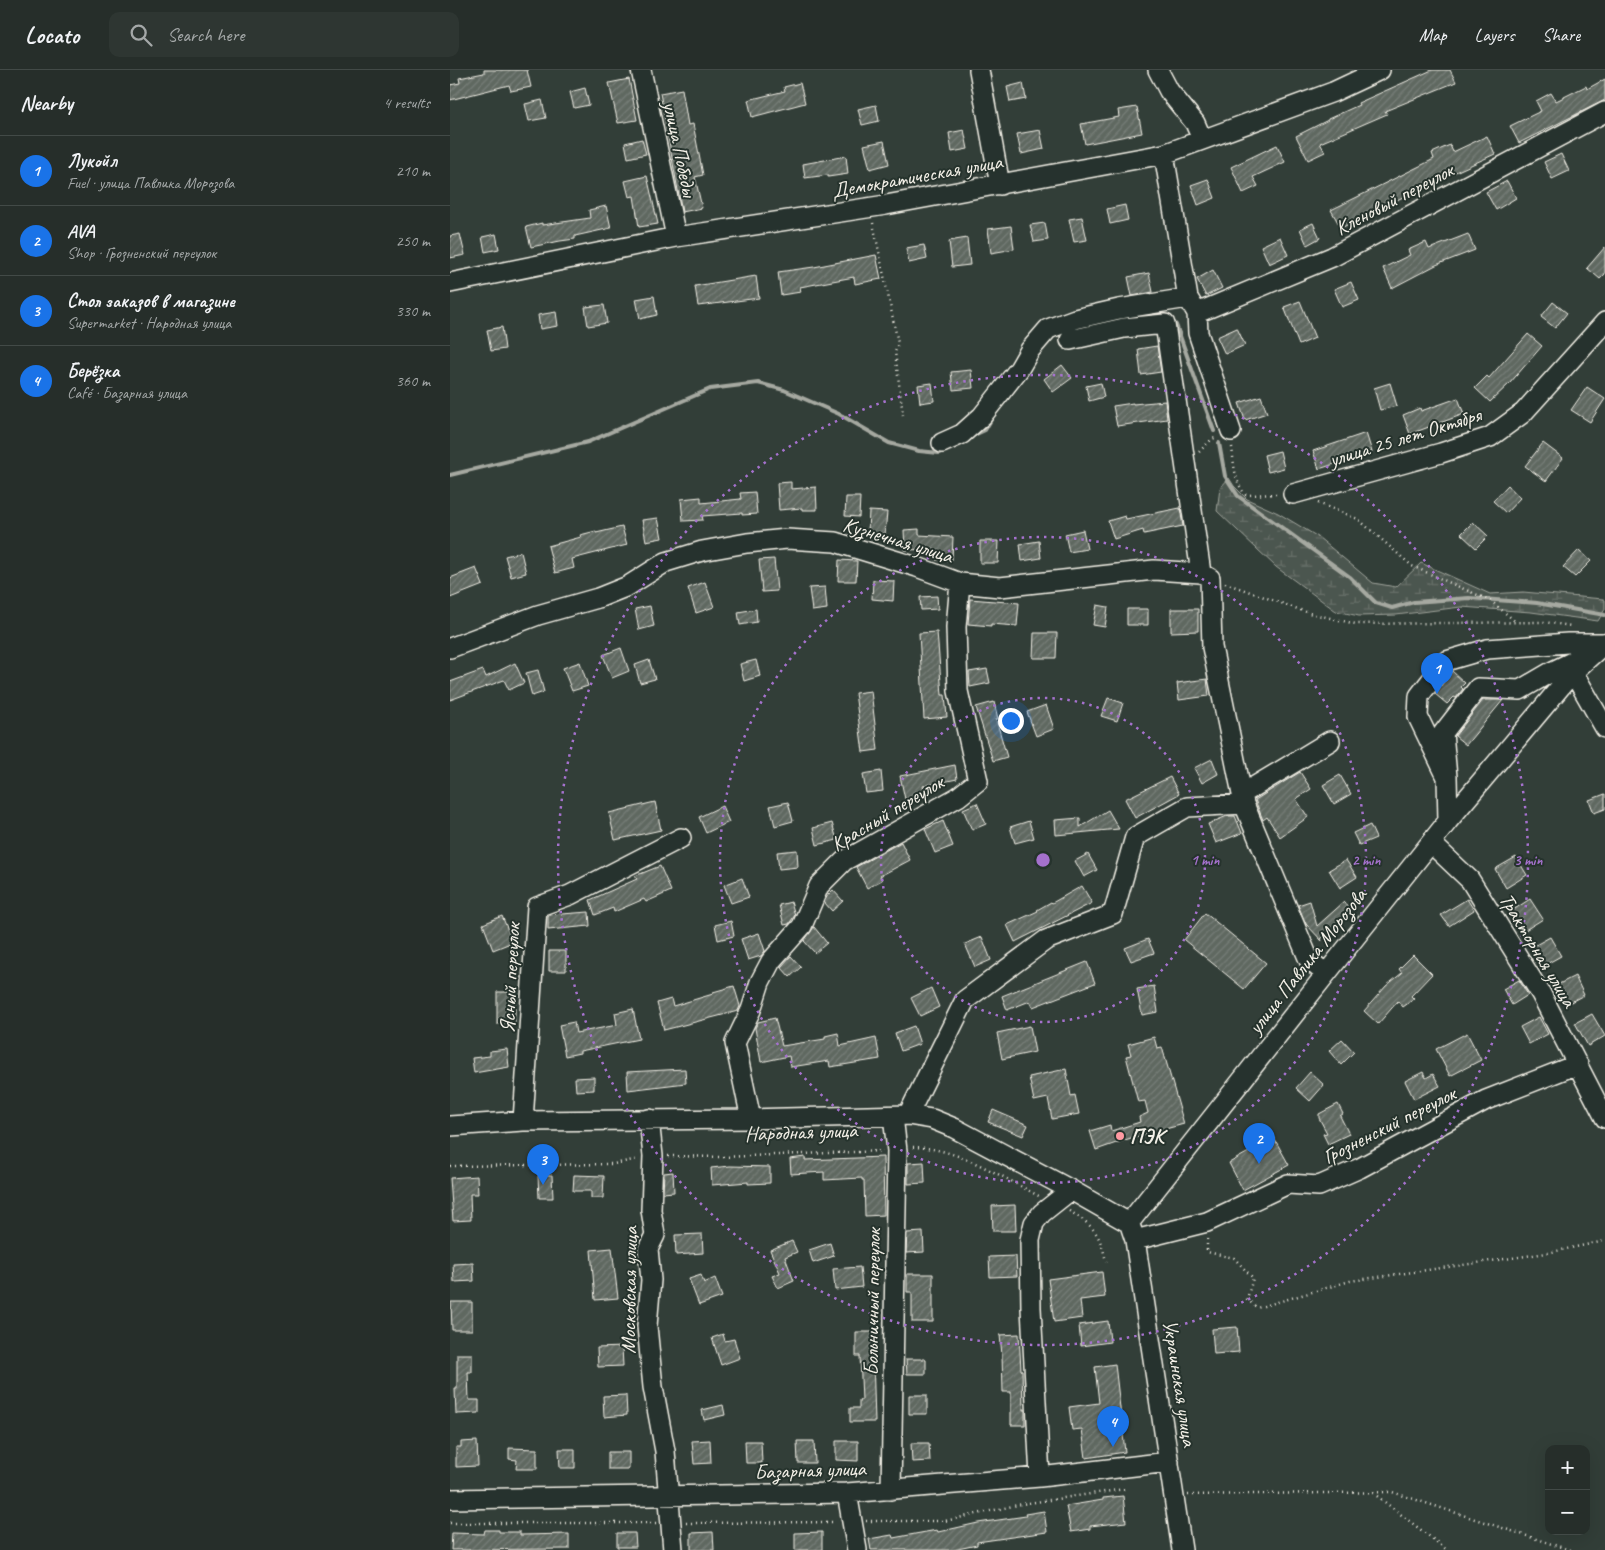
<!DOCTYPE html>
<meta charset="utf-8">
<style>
:root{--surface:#262e2a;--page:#2e3632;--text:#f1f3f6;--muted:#a4a8a8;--line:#424a47;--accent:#1a73e8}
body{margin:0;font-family:Caveat,sans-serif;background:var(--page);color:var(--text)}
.controls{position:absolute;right:15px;bottom:15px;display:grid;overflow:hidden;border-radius:10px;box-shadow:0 5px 20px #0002}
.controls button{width:45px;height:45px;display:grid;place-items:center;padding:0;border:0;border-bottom:1px solid var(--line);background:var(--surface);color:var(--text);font:25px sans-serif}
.you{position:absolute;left:560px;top:650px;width:18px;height:18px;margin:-12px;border:4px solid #fff;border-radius:50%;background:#1a73e8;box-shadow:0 0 0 8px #1a73e833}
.badge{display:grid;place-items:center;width:32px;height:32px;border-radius:50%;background:var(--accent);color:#fff;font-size:16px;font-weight:700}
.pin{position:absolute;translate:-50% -41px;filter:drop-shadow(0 1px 2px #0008)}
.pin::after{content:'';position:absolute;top:26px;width:18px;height:15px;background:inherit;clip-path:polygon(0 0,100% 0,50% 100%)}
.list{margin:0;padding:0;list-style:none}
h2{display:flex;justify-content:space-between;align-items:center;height:65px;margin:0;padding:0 20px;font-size:21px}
h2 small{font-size:16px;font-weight:400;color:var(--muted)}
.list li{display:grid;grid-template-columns:32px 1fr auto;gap:15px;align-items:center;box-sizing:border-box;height:70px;padding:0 20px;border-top:1px solid var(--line)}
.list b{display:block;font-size:19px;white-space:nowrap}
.list p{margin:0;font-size:16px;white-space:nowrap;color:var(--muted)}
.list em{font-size:16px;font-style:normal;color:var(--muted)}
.icon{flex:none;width:28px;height:28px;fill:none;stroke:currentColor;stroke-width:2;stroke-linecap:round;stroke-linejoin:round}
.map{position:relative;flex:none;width:1155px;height:1480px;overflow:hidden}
header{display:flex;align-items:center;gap:30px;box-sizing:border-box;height:70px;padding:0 25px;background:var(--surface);border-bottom:1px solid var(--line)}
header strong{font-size:24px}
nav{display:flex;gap:28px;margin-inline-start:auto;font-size:18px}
.search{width:350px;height:45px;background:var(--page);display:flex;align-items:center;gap:12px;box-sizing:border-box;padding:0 18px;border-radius:10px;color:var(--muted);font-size:19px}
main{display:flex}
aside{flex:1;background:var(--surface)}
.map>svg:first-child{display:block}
.wetland{fill:url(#wetland-marsh);stroke:#a0a49c}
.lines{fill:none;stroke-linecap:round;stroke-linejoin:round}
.stream{stroke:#a6a9a1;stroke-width:4}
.building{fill:url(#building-hatch);stroke:#f4f1e8}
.minor-casing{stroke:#f4f1e8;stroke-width:22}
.path{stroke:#f4f1e8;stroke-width:2.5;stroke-dasharray:1 4;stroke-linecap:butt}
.minor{stroke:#26332d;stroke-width:19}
.ring{fill:none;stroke:#a571cd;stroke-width:2.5;stroke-dasharray:2.5 5}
.poi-dot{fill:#ff9aa2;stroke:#26332d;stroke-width:2}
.labels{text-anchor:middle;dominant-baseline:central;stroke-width:4;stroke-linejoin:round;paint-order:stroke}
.street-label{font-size:21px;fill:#f4f1e8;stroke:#26332d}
.poi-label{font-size:21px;font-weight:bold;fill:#f4f1e8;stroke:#26332d;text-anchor:start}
.centre{fill:#a571cd;stroke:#26332d;stroke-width:2.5}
.ring-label{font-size:15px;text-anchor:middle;font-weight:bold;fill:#a571cd;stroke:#26332d;stroke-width:4;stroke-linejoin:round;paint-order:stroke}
</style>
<header>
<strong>Locato</strong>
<div class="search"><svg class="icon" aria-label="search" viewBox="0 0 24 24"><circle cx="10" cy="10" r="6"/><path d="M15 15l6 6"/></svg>Search here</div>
<nav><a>Map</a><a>Layers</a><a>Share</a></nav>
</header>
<main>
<aside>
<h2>Nearby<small>4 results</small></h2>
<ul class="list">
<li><span class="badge">1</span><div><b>Лукойл</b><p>Fuel · улица Павлика Морозова</p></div><em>210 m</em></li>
<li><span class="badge">2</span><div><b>AVA</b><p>Shop · Грозненский переулок</p></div><em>250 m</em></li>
<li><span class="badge">3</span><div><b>Стол заказов в магазине</b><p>Supermarket · Народная улица</p></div><em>330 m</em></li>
<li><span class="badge">4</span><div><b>Берёзка</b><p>Café · Базарная улица</p></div><em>360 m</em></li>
</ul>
</aside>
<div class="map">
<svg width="1155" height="1480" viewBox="0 0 1155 1480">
<defs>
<pattern id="wetland-marsh" width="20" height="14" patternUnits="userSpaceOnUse" patternTransform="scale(1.25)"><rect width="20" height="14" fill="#4c564f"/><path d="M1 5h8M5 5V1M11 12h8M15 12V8" fill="none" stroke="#666f68"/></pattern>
<pattern id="building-hatch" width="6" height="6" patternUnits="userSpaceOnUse" patternTransform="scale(1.25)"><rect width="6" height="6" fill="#5f6861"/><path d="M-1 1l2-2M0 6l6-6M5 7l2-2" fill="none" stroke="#777e78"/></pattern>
</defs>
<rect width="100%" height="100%" fill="#323e38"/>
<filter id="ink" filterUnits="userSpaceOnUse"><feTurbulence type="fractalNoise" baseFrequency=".02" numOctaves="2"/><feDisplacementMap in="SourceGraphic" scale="10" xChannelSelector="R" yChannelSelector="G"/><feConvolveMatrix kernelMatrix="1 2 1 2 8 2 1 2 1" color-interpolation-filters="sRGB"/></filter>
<g filter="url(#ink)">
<path class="wetland" d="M779,408l5,8 13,13 31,14 40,24 55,46 23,4 25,-24 69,31 33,-2 80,7 2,1v9l-7,12 -67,-9 -70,-5 -65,8 -37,1 -23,-5 -60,-44 -59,-56 3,-23z"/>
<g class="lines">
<path class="stream" d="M682,246l31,-1
M722,251l4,4 38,106
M522,366l13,-6 7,-12
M769,373l6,33 13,20 112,81 26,26 16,5 22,-6 55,-4 68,5 68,12
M0,405l138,-33 122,-53 48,-6 26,7 55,24 50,29 30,8 20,2 4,-2"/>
</g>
<path class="building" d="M34,0h43l4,17 -20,4 -2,-6 -59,15v-15l10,-2 -1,-5 25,-5z
M982,0h18l6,12 -71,29 2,3 -67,29 5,9 -17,8 -12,-24 32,-16v-1l31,-14 -1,-2z
M179,9l8,41 -19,3 -9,-40z
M1155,9v21l-86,43 -9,-17 31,-15 -5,-10 15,-8 5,8 30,-15 1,3z
M350,13l5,20 -53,14 -4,-17 37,-9 -1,-4z
M573,13l3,16 -16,3 -3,-15z
M135,18l4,17 -15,3 -4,-16z
M232,19l6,36 5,-1 10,51 -8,2 7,31 -20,4 -22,-119z
M92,30l4,18 -17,3 -4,-17z
M426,35l3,16 -17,4 -4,-16z
M687,37l5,26 -57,11 -4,-20 38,-7 -1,-7z
M514,60l4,19 -16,3 -3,-19z
M590,60l4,19 -23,5 -4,-20z
M1037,66l8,18 -68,31 -86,43 -10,-18 103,-51 -2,-6 18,-8 3,7z
M192,69l4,15 -18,4 -3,-15z
M434,71l5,23 -19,5 -6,-24z
M827,75l8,17 -32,15 5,9 -15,7 -12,-26z
M1111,84l8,17 -17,8 -8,-17z
M396,86l2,18 -20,3v-2l-23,3 -2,-14z
M197,106l11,48 -19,3 -5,-31 -5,1 -4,-16z
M758,109l7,19 -17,7 -7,-20z
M1057,111l9,17 -20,12 -10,-18z
M675,135l3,15 -18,4 -3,-15z
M156,136l5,22 -36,8v3l-15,2 -29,6 -5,-20 16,-4v2l48,-7 -1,-8z
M632,147l5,23 -13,2 -5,-23z
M595,153l3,17 -14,2 -4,-17z
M863,153l7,15 -13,7 -7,-16z
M561,156l3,23 -23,4 -3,-24z
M10,164l5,21 -15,3v-22z
M46,164l3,15 -14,3 -3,-15z
M1018,164l7,16 -39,15 -44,23 -9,-20 27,-13 -2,-5 18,-8 3,7z
M830,167l8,18 -19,9 -8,-18z
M517,168l3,27 -18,2 -3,-26z
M474,175l3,14 -18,4 -3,-15z
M1155,177v27l-5,5 -13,-11z
M426,185l5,24 -26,5 -1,-7 -54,10 1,5 -20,3 -3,-23 36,-5z
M763,200l9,18 -16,8 -9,-17z
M699,203l4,19 -21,4 -4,-19z
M306,206l3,22 -61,8 -3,-20z
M901,212l8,18 -17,7 -8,-18z
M204,226l3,19 -17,4 -4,-20z
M850,231l15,37 -16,7 -15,-38z
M1103,232l14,11 -12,15 -14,-11z
M154,235l3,18 -19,3 -3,-19z
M106,242l2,14 -18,3 -2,-14z
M52,257l3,22 -14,2 -4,-21z
M787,258l8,17 -20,9 -8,-17z
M1078,264l14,12 -32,37 -20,19 -15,-14 12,-12 2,2z
M707,276l4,26 -20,3 -3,-26z
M612,295l10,13 -19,14 -9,-13z
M521,300l2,18 -20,2 -2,-18z
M482,313l2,18 -14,2 -2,-18z
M651,313l3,14 -15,4 -3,-15z
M940,313l7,23 -17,4 -6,-22z
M1137,317l18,12 -15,23 -19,-12z
M811,326l6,17 -22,7 -6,-17z
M1008,328l6,16 -54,20 -7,-19 17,-7 1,3z
M715,331l2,18 -50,7 -4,-20 20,-3v1z
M916,363l6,19 -53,17 -6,-18z
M1093,373l20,15 -17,23 -21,-15z
M830,381l4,17 -16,4 -4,-17z
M341,412v7l25,-2 1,23h-15v-2l-23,2 -2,-27z
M1058,415l12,13 -14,15 -13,-12z
M305,422l2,22 -15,1v-2l-40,3 1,4 -20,1 -2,-22 20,-2v6l40,-4 -1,-6z
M396,427h14l-1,20 -14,-1z
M730,438l3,18 -39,8 -1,-4 -29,9 -6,-18 17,-5 1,3z
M419,441l18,1 -2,22 -17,-2z
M208,448l4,20 -16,3 -4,-21z
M1023,452l15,14 -12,12 -15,-14z
M172,457l5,18 -55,14 2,9 -19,5 -7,-27 33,-9 -1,-2 16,-4v2z
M469,459v6l34,2 -1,23h-16v-11l-31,1 -1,-20z
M633,460l4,19 -18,3 -4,-18z
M530,471h19l-1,22h-18z
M589,471l2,17 -19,3 -2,-17z
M1129,480l12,11 -16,16 -12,-10z
M71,482l5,21 -15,4 -6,-21z
M324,489l3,32 -15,1 -3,-32z
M389,490l18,1 -1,20h-18z
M26,498l7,17 -33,13v-20z
M423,510l21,1 -1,20 -21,-2z
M255,512l9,25 -18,6 -8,-25z
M375,517l2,22 -15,2 -3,-23z
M487,526l1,13 -17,1 -1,-13z
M520,529l49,4 -2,23 -26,-2v2l-23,-2z
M647,535l11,2 -3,20 -12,-2z
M200,536l4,20 -15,4 -4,-21z
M306,539l1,13 -17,3 -2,-13z
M677,539h21v16h-21z
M721,539h27v22l-27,1z
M487,562l5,63h3l2,22 -23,2 -5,-86z
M584,563h23l-1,25h-23z
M171,578l8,23 -17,7 -9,-23z
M199,590l6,19 -15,4 -5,-18z
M306,590l4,16 -16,5 -4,-17z
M130,592l8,24 -16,5 -9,-23z
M65,593l9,20 -15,7 -5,-10 -54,20v-18l33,-12 3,7z
M537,599l3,14 -20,4 -1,-15z
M88,600l6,22 -12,4 -6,-23z
M1002,601l13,12 -4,4 2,2 -7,9 -2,-1 -7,7 -12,-10z
M757,609l2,17 -30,4 -2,-17z
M421,621l7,59 -15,2 -8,-59z
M658,628l15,5 -6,18 -16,-5z
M1033,630h20l-37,45 -11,-9z
M544,632l4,17h-2l11,38 -14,4 -17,-54z
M596,635l8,24 -18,7 -9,-24z
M762,689l6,15 -16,9 -8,-15z
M505,695l2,14 -34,7 2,9 -20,4 -5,-23z
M431,701l2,20 -17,2 -3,-19z
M850,702l11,17 -15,10 12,18 -28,20 -13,-20 -4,3 -8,-20z
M890,705l11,19 -17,10 -11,-19z
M720,707l9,17 -44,24 -10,-19z
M1155,724v15l-11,4 -5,-13z
M205,732l6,28 -46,10 -6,-27z
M338,732l5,19 -18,5 -5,-20z
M527,733l9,21 -14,6 -9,-21z
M272,736l7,16 -23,11 -7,-16z
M658,740l11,19 -63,6 -1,-15 25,-2v9z
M777,746h8l7,17 -26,10 -8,-19z
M493,751l10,25 -18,7 -10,-24z
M579,751l5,17 -19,5 -5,-16z
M382,753l5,17 -20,5 -4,-17z
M920,755l6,13 -17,7 -6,-12z
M451,772l9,18 -30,16 2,4 -15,8 -11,-21z
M347,780l1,17 -19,2 -2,-17z
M638,784l9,16 -13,7 -9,-16z
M1066,787l11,18 -21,13 -11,-19z
M896,790l11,17 -17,11 -11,-18z
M210,796l11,25 -25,11 -2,-3 -30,13 -1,-4 -18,7 -5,-15 47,-21 -2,-3z
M292,808l7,19 -18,6 -7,-18z
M632,816l10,17 -77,39 -8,-17 31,-14 -1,-1 14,-8 1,1z
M383,820l10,11 -11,10 -8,-9 4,-7z
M1017,829l7,11 -25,16 -8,-11z
M1080,829l13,20 -21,13 -12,-20z
M860,831l7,25 27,-24 8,9 -31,28 1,2 -16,-17 -8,-19z
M341,832l4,13 -6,9 -5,1 -5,-20z
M139,842l1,14 -42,4v-15z
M755,843l61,50 -22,26 -60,-49z
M52,846l11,26 -20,8 -10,-26z
M281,851l3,15 -16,4 -3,-15z
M364,857l13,16 -12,10 -11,-12z
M309,863l6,18 -4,5 -13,4 -7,-21z
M532,867l9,23 -16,7 -10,-23z
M1100,867l11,19 -20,11 -9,-15v-5z
M698,869l6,14 -23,8 -6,-13z
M99,881h17v20h-17z
M963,885l19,19 -21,22 3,3 -11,8 -5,-6 -20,23 -14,-13 22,-25 16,-13 -3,-4z
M341,886l10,11 -11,10 -9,-10z
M637,892l8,21 -62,24 -3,-6 -23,9 -5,-14z
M1125,906l9,19 -19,10 -10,-19z
M1069,910l9,15 -16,10 -9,-16z
M284,916l6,20 -2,5 -74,19 -7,-27 14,-4 2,7 40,-12v-2z
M704,916l4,26 -16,3 -5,-26z
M481,918l8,19 -19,9 -9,-18z
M47,922h18v32h-18z
M183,939l6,30 -59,12v2l-15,3 -6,-31 15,-3 2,11 41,-8 -2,-12z
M1142,944l13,22 -17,10 -13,-23z
M1089,947l9,17 -19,10 -9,-17z
M325,948l7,28 43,-7v-3l13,-3 2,13 36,-8 4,21 -50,8 -1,-6 -38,6 -2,-11 -28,6 -6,-34 3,-6z
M464,956l6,18 -19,7 -6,-18z
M580,956l5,26 -33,7 -5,-26z
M1017,963l14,27 -31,16 -14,-27z
M704,967l3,11 5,-1 22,77 -56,15 -32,11 -6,-19 20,-6 1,6 29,-9 -1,-5 9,-4 -3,-12 -7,1 -12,-46 5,-1 -3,-11z
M892,969l12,13 -13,13 -12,-14z
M57,979l2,18 -35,6 -2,-15 18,-2v-5z
M235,999l1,14 -58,7 -1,-18z
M616,999l5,27 4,-1 4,19 -27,5 -4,-21 -14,3 -5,-24z
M860,1002l14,13 -14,16 -14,-13z
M973,1002l3,6 7,-4 7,12 -26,13 -9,-18z
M144,1007v13l-18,1 -1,-13z
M888,1034l5,10 -3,2 9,18 -21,10 -5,-10 4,-1 -8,-15v-4z
M543,1040l35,15 -5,11 -35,-14z
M824,1068l15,27 -46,25 -14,-27z
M355,1087v3l78,-3 1,58 -19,1 -1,-36h-2v-2l-38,2v-8l-33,2 -1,-15z
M474,1092l1,21 -17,1v-21z
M280,1096l40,1v16l-22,1v-2l-36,3 -1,-17z
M223,1102l1,20 -11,1 1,-20z
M102,1105l1,23h-14l-1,-22z
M124,1105l30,1 -1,22h-12v-7h-18z
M27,1106l1,18h-8l1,26 -18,1 -3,-43z
M565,1135l1,26h-23l-1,-25z
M473,1162l1,20 -18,1 1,-20z
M252,1164l1,19 -27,2 -1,-20z
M342,1171l5,11 -12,5 9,24 -16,7 -6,-12 8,-3 -10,-23z
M380,1173l4,13 -21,7 -4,-13z
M162,1178l6,50 -23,2 -4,-50z
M566,1186l1,20 -27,1 -1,-20z
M23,1193l1,18 -20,1 -1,-18z
M410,1197l2,20 -27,3 -2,-21z
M652,1202l3,25 -25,3 2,18 -28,4 -6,-43z
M457,1204h26v48h-21v-30h-5z
M251,1205l3,8 11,-5 7,19 -23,8 -10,-26z
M1,1232h21v28h-20z
M658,1251l2,21 -29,4 -2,-21z
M787,1257l2,25 -25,2 -2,-25z
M406,1262h18l-1,24 2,66h-25v-14h9v-8h3l-2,-44h-4z
M273,1264l2,7 9,-2 6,19 -19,7 -9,-27z
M569,1264l2,36h1l1,39h2v16h-14v-33h-8l-1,-37 -2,-20z
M172,1277l1,19 -25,1 -1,-19z
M7,1284h15v18h-4l1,28h10v13l-23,1 -1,-25h2z
M456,1289h20v15h-19z
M665,1294l10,88 -39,6 -4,-29 -10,1 -3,-23 30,-4 -4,-36z
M176,1325l1,20 -23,2 -1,-21z
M459,1325h18v19h-18z
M273,1335l2,10 -21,5 -2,-10z
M260,1370l1,23 -17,1 -2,-23z
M27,1371l1,25 -22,1v-20h5v-5z
M295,1371h16l1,22h-16z
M347,1371h17l1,22h-17z
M386,1371h22v20l-22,-1z
M461,1373h18l1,18 -18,1z
M59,1378l28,1v20h-21l1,-9 -8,-1z
M109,1379h16v19h-15z
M158,1382h21v17h-21z
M673,1426l3,26 -36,4v3l-19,3 -5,-26 37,-6v-2z
M594,1441l3,21 -70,10v3l-24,5h-82l-2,-11 23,-4 1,3 44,-8 1,2 40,-9 48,-7 -1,-2z
M35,1460h14v2h21v3l49,-1v15l-118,1 1,-17 32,1z
M263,1462l1,18h-23v-17z
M372,1462v18h-27v-17z
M167,1463h18l1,14h-19z"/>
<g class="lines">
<defs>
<path id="minor" d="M191,0l35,167
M529,0l21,115
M708,0l11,21 26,32 7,16
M714,84l24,144 9,15 1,20 33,98
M0,213l226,-46 210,-32 278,-51 169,-62 47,-22
M747,243l135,-56 273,-145
M620,270l54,-12 41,-4 36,249 9,5 2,69 32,157
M492,373l20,-9 20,-18 37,-47 11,-19 18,-21 27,-10 44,-10 69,-11
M843,424l148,-41 49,-16 33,-24 82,-91
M0,578l88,-33 60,-17 30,-12 38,-24 36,-11 45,-8 40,-4 48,3 82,25 43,16 40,4 154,-17 47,3
M1123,602l32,56
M997,707l-29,-60 1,-21 27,-35 41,-12 81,-6h36
M792,724l88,-53
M998,751l-1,-44 -4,-44 35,-45 42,2 31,-18 31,-15
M981,773l39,37 71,114 64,124
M458,1045l57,-115 81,-60 67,-26 22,-77 52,-30 57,-3 65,156 17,14
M199,1049l4,37 -2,54 4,25 -7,14 3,31 -4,46 6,61 12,64 8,99
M301,1049l-16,-76 16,-33 9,-28 11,-21 31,-35 17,-40 25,-25 114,-64 20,-16 -20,-90 -2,-64 4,-44
M73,1051l14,-214 33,-12 111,-57
M0,1056l73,-5 228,-2 157,-4 24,4 22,9 117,62 58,33
M679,1153l197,-249 122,-153 125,-149 32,-29
M681,1158l4,12 47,310
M685,1170l72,-18 81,-38 31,2 41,-18 126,-68 92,-36
M590,1407l-9,-169 -1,-68 4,-17 8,-10 29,-23
M441,1420l6,-339 -4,-35
M397,1423l10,57
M0,1429l397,-6 193,-16 129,-15"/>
</defs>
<use href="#minor" class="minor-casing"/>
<path class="path" d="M423,153l25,120 -3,9 8,63
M782,377c2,17 2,35 14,48l33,-1
M749,382l13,-13 6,-2
M868,433l40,16 54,47 79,35 25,21
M775,513l84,30 47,11 188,-2 27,4
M463,1077c45,1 87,29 126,49
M218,1086l54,1 161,-6
M0,1096l164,-2 24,-5
M619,1141c27,15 32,26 38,55
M757,1169v13l27,6 19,20 -6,21 10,9 93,-27 197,-28 58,-12
M923,1423l74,57
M738,1425l204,-3 178,58
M416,1451h79l77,-17 103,-15
M0,1453h206
M236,1453l150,-1"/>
<use href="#minor" class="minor"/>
</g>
</g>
<g class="ring">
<circle cx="593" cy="790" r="162"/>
<circle cx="593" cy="790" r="323"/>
<circle cx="593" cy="790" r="485"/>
</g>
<circle class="poi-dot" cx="670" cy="1066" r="5"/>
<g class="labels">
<g class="street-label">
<text transform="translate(230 79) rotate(78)">улица Победы</text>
<text transform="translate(467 106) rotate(-10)">Демократическая улица</text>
<text transform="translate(944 129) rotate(-28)">Кленовый переулок</text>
<text transform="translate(955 367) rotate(-17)">улица 25 лет Октября</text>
<text transform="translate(448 470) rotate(17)">Кузнечная улица</text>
<text transform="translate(437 743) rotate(-31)">Красный переулок</text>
<text transform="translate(1088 880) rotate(59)">Тракторная улица</text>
<text transform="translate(857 891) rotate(-52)">улица Павлика Морозова</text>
<text transform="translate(60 908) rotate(-87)">Ясный переулок</text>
<text transform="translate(939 1055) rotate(-27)">Грозненский переулок</text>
<text transform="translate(351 1062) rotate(-2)">Народная улица</text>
<text transform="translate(179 1220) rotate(-89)">Московская улица</text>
<text transform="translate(422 1232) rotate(-89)">Больничный переулок</text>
<text transform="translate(730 1313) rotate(81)">Украинская улица</text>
<text transform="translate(360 1400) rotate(-2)">Базарная улица</text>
</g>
<g class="poi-label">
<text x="680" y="1066">ПЭК</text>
</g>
</g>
<circle cx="593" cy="790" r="8" class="centre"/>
<g class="ring-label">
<text x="755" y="795">1 min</text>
<text x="916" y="795">2 min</text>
<text x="1078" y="795">3 min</text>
</g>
</svg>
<div class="controls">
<button>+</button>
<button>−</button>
</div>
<div class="you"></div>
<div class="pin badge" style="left:987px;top:624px">1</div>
<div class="pin badge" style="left:809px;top:1094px">2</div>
<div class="pin badge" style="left:93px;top:1115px">3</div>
<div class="pin badge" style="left:663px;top:1377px">4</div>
</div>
</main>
